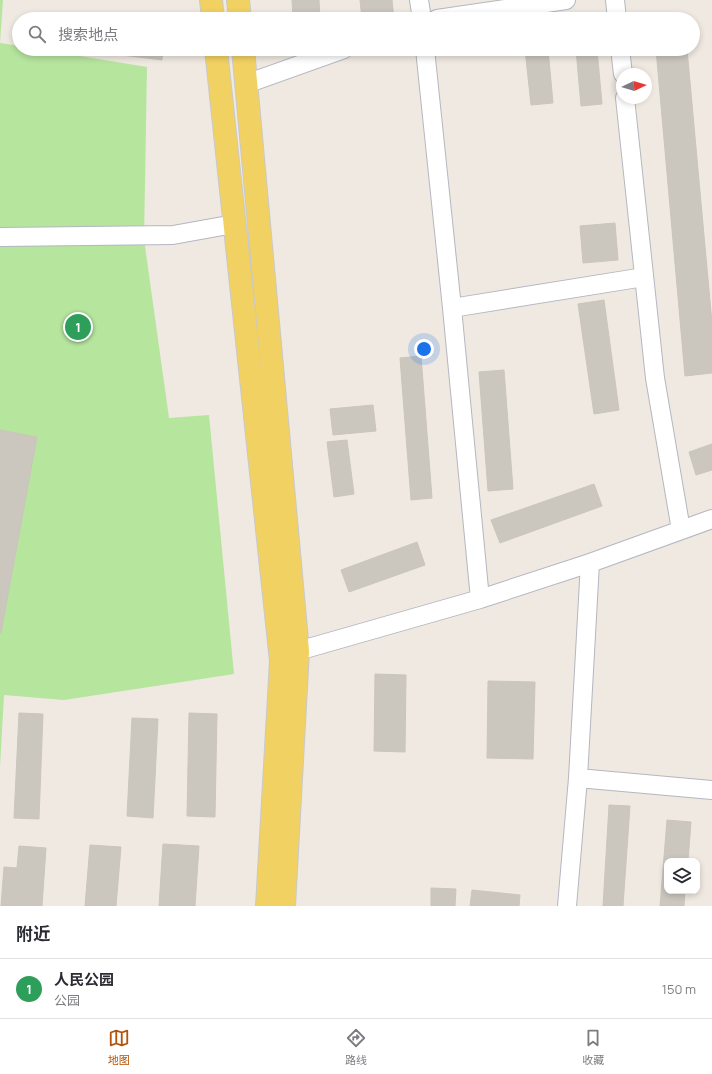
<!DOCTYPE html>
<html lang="zh">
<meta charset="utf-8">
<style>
:root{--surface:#fff;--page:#f7f7f7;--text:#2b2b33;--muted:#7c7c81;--line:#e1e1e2;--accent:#b45309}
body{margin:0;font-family:Manrope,"Noto Sans SC",sans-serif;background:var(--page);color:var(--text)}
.controls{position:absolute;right:12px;bottom:12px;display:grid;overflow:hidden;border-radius:8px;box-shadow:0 2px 6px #0003}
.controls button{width:36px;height:36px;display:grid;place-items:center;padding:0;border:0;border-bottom:1px solid var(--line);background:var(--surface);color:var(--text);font:20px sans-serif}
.compass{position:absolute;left:616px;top:68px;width:36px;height:36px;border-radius:50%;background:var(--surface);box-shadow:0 2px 6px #0003;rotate:86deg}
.you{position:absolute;left:424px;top:349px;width:14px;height:14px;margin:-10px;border:3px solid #fff;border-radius:50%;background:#1a73e8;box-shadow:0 0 0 6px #1a73e833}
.badge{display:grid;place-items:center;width:26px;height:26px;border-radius:50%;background:var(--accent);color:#fff;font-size:13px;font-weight:700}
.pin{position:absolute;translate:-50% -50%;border:2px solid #fff;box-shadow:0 1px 4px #0006}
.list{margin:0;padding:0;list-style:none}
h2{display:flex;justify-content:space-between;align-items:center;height:52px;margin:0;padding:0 16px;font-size:17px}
h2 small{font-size:13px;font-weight:400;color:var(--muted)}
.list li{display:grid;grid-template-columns:26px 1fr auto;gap:12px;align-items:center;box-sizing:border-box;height:60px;padding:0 16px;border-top:1px solid var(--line)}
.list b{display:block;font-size:15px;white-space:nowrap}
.list p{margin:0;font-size:13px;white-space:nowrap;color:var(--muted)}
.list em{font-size:13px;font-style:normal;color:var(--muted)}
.icon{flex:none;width:22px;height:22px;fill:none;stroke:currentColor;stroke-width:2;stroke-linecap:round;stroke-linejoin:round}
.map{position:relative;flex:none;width:712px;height:906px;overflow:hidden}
.search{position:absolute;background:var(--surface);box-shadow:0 2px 6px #0003;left:12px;right:12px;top:12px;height:44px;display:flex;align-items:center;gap:10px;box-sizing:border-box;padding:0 14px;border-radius:22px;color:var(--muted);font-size:15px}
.sheet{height:112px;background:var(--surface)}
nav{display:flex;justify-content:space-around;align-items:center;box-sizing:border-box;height:56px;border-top:1px solid var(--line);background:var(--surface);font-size:11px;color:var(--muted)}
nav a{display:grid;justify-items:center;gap:2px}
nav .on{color:var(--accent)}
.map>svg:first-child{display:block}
.green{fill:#b6e59e}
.building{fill:#cbc7bf;stroke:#cbc5ba}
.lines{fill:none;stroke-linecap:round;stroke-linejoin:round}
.minor-casing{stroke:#b4b7c1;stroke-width:20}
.major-casing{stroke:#c9c9c9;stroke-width:24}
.minor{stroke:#fff;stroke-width:18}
.major{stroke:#f2d163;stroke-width:22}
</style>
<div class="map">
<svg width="712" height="906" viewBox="0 0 712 906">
<rect width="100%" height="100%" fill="#efe9e1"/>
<path class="green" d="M0,0h3l-3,43 19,3v3h18l110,18 -3,172 25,179 40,-3 25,259 -170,26 -60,-5 -4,72z"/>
<path class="building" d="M292,0h27l1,19h-27z
M360,0h32l2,19h-32z
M115,49h48l-1,11 -48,-6z
M525,49h23l5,54 -22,2z
M576,49h21l5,55 -21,2z
M656,49h31l25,274v50l-27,3z
M615,223l3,37 -35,3 -3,-37z
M604,300l15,110 -25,4 -16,-110z
M421,356l11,142 -21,2 -11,-142z
M504,370l9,119 -25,2 -9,-119z
M373,405l3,26 -43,4 -3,-26z
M0,430l37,7 -36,196h-1z
M347,440l7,54 -20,3 -7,-55z
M712,444v26l-16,5 -7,-23z
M594,484l8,22 -102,37 -9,-23z
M417,542l8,23 -76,27 -8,-22z
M375,674l31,1 -1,77 -31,-1z
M488,681l47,1 -2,77 -46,-1z
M19,713l24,1 -4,105 -25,-1z
M189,713l28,1 -2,103 -28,-1z
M132,718l26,1 -5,99 -26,-2z
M609,805l21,1 -7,100h-20z
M667,820l24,2 -3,39h-21v30h18l-1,15h-24z
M163,844l36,2 -4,60h-36z
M90,845l31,2 -5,59h-31z
M19,846l27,2 -4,58h-41l3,-39 13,1z
M431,888l25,1 -1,17h-24z
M472,890l48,5 -1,11h-49z"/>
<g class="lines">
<defs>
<path id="minor" d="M419,0l3,19
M615,0l2,19
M437,19l129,-19
M425,49l27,259 28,291
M620,49l3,25
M246,84l98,-35
M625,98l30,280 26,152
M0,237l173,-2 61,-11
M452,308l192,-31
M298,651l182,-52 110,-36 122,-44
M578,778l134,12
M567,906l11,-128 12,-215"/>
<path id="major" d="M211,0l2,19
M238,0l2,19
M216,49l65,612 -14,245
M243,49l55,602 -14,255"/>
</defs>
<use href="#minor" class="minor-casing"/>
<use href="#major" class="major-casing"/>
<use href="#minor" class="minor"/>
<use href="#major" class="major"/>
</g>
</svg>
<div class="controls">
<button><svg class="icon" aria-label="layers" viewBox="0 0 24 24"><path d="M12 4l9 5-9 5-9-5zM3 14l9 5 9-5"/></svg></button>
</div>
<svg class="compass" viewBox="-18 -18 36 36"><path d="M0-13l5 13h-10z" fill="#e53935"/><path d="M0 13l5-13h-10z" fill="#7c7c81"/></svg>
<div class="you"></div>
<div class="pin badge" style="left:78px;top:327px;background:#2e9e5b">1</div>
<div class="search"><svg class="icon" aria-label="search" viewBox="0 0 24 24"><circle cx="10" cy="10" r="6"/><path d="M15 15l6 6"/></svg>搜索地点</div>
</div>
<section class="sheet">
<h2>附近<small></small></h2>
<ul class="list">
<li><span class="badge" style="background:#2e9e5b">1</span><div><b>人民公园</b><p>公园</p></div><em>150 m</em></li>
</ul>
</section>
<nav>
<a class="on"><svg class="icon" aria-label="map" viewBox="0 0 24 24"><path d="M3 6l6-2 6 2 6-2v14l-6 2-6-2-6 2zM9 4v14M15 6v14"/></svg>地图</a>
<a><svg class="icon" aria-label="directions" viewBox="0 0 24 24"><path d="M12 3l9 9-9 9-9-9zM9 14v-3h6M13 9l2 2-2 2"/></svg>路线</a>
<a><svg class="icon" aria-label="saved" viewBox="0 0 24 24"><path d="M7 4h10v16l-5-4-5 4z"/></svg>收藏</a>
</nav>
